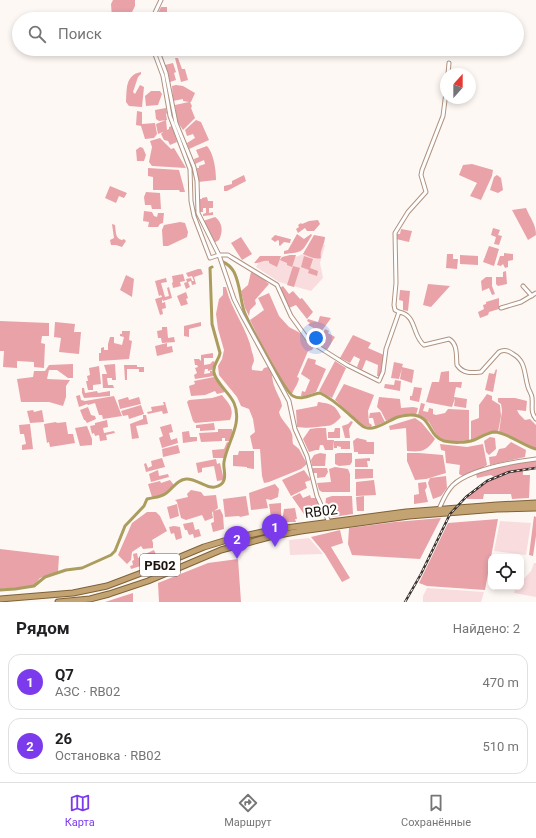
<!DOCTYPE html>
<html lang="ru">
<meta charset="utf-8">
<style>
:root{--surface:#fff;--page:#f2f2f2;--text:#202124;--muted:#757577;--line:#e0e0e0;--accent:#7c3aed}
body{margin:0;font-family:Roboto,sans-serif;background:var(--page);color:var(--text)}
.controls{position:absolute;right:12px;bottom:12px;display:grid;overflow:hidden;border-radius:8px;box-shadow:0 2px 6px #0003}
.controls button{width:36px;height:36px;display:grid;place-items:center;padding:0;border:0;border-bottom:1px solid var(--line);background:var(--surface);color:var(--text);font:20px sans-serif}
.compass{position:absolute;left:440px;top:68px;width:36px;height:36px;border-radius:50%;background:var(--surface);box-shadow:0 2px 6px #0003;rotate:21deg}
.you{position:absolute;left:316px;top:338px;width:14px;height:14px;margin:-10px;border:3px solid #fff;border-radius:50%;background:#1a73e8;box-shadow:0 0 0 6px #1a73e833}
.badge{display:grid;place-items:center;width:26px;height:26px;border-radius:50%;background:var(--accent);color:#fff;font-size:13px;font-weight:700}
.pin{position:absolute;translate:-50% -33px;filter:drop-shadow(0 1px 2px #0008)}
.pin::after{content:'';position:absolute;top:21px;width:14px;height:12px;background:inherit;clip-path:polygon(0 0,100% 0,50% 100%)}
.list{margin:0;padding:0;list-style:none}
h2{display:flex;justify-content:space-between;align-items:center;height:52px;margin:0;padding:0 16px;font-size:17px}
h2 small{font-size:13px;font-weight:400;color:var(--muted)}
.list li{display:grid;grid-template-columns:26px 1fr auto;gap:12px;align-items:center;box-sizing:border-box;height:56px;margin:0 8px 8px;padding:0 8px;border:1px solid var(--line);border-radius:12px}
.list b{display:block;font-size:15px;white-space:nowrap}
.list p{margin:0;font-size:13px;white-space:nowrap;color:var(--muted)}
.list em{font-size:13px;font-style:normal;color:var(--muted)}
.icon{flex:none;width:22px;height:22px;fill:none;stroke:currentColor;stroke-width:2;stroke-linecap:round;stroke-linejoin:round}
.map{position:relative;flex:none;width:536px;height:602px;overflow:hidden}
.search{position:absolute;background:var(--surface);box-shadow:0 2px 6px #0003;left:12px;right:12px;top:12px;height:44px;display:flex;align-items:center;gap:10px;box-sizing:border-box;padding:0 14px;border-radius:22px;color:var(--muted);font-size:15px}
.sheet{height:180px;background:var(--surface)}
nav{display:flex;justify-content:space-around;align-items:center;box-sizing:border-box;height:56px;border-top:1px solid var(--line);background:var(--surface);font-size:11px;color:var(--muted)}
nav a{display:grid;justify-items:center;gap:2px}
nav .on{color:var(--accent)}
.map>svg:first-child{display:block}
.green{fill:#f9dcde}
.forest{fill:#e8a2a8}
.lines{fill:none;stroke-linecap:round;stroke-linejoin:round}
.canal{stroke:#aa9d5e;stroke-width:3}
.minor-casing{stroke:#af9381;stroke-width:5}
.trunk-casing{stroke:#7f6237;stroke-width:7}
.minor{stroke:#fff;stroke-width:3}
.trunk{stroke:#c3a372;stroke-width:5}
.rail-casing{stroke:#3c322d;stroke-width:2.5}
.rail{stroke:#fff;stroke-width:1;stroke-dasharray:3;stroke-linecap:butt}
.labels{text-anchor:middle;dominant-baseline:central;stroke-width:4;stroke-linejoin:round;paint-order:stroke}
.shield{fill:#fff;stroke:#615a56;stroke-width:1}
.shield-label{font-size:13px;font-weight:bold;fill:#1d130d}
.street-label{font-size:14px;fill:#1d130d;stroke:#fff}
</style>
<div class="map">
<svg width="536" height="602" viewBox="0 0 536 602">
<rect width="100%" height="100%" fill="#fef8f4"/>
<path class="green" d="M311,242l14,3 -5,18 3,15 -12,13 -32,-9 -23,-15 4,-7 33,-2 10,-4z
M500,521l31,2 -5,32 -32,-4z
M309,538l14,16 -33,1 -1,-15z
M534,563h2v34l-22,-4 2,-6h5v-5l10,-11z
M427,588l57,4 -3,10h-58v-6z"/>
<path class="forest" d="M113,0h22v6l-5,10 -18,2 -1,-14z
M161,7h6v12h-12z
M175,58h3l4,11h3l3,11 -7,2z
M173,63l3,9 -2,1 2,7 -6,2 -5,-17z
M141,72v2l-3,3 -5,15 2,2 5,-9 4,2 -2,20 -13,-1 -3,-4c1,-13 -1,-27 15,-30z
M176,85l7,1 12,7 -4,9h-1l2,4 -1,2 4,10 -12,12 -6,-9 -2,-16 14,-3 -6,-1v-2l-10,2 -1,-15z
M151,91h9l2,3 -4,11 -12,1 -1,-10z
M166,108l1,5 -1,1 1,6 -8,1 -3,-2 -1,-9z
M137,111l5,1v13v-1l13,-1 2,11 -3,4 -9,1 -4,-13 -5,-1z
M166,120l1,10 2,-1v-2l3,-1 5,16 -7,3 -2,-4 -4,-1 -3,-6 2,-2 -5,2 -2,-10z
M196,120l5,2 8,18 -20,9 -2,-6 8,-5 -2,-4 -6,2 -2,-6z
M160,138l11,11 3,-1 12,20 -34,-2 -3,-4 3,-15 -2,-6z
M207,146c7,8 9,24 9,34l-18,2 -1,-14h2v-2l6,-2 -1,-4 -9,4 -1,-5 5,-2 -3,-7z
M140,147l3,1 3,7 -2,6h-7l-1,-11z
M472,164l21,6 -1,6 -11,24 -11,-4 7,-13 -18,-8 4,-10z
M148,168l31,2 6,22h-5l-1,-2h-26v-13l-5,-1z
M244,175l2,6 -19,10h-3v-5l8,-2v-3z
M497,175l4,3 2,12 -5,3 -8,-3 4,-13z
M110,186l17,7 -3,5 -5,-2 -3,7 -11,-5z
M146,192l14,1 1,16h-9l-1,-4h-6l-1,-8z
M207,197l1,4h5v7h-4v5l4,-1v3l-10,1v-2l3,-1v-5h-3v4h-4l-1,-13h4v-1z
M526,208c4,10 10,16 10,27l-8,5 -16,-30z
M144,211l8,1 2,4 3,1 1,-4h6l-1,10 -3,1 -2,3h-10l1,-5 -6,-1z
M215,217c8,6 8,15 4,23l-5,3 -11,-22z
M318,220l2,4 -6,7h-7l-2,-3 -7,5 -2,-4 3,-2 -1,-2 3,-2 1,1 7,-3z
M180,222l5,1 3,9 -1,5 -19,9h-5l-1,-16 2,-5z
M112,224l3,1c1,6 0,14 7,15l2,-1 2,2 -4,6 -6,-2h-5l-1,-5 4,-2z
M493,228l7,2 -2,5 4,1 -3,9 -5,-1 2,-7 -5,-2z
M401,229l11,2 -3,11 -13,-3 1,-5h3z
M297,234l7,5 7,-5 1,1c-11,18 -8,17 -28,19v-3l4,-1z
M275,235l15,4h1l-1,4 -6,-1 -4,4 -1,-1v-4l-1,-1 -3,2 -4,-3z
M314,235l11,2c0,7 -6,14 -4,21 -6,2 -12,-2 -18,-4z
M241,237l11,17 -10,6 -11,-17z
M489,246l10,3 -5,17 -11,-4z
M504,253l9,1v6l-5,1v6l-3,1 -2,-4 -2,2 -4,-1 3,-9h4z
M447,254h6v5h5l-1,10 -11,-1z
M290,255h6l-4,12 -5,-2v-2l-7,-3 2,-3z
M460,255l18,1v9l-18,-1z
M260,256h21l-4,11 -8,-4v-2c-7,-1 -10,3 -15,2z
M304,256l9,3 -3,9 8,3 -1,5 -9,-3 1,-3 -8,-3z
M293,266l7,2 -6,19 -7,-2z
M198,269h3l2,5 -9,3 2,7 -4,1 -1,-4 -3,1 2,5 -4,2 -2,-6 3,-1 -1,-3 5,-1 1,3h2l-2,-5 -4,1 -2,-4z
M506,271l1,13 -9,2 -2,-2v-7h7v-5z
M251,272l11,6 7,6 -14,16 1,4 -6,6 -1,6 -4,-8 -4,-17 7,-6z
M183,274l2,7 -5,1 1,4 -8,2 -1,-5 1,-1 -1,-6z
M126,275l8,4 -2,18 -12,-7z
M486,277h6v9l3,8 -3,1 -3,-7 -7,3 -1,-10z
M166,278l1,4 -6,1 4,14 4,-1 -2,-8 2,-1 3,11 -9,3 -1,-2v4l3,-1 1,6 -4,1 1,5 -3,1 -5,-16 7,-2 -1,-2 -2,1 -4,-15z
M428,284l22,2 -19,21 -8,-2z
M283,286l6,8 4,-3 7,8 2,-1 11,14 -6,7 -11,-14 -7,3 -9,-20z
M223,287h3c5,23 22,42 26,65 1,2 2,7 2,9 -1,4 -3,5 -2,9l10,1 2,-3 4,-1c6,7 3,13 7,21 2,6 6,11 7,18l-3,6c2,9 10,13 13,22 1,3 0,7 1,10l6,5 8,15 -6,5 -32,13 -5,1 -2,-7 -2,-27h-7l-3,-13 5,-4 -2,-13 -4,-10 -8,-3 -4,-9 -18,-22 -1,-9 4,-7 2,-9 -6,-21 -2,-15 3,-15 4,-4z
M400,290l10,1 -2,20 -5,-1v-9l-4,-1z
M186,292l2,6 -2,1 2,5 -7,2 -4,-10z
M269,293l10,23 10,11 13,7 13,11 -3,5 -4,1 -11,26 2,1c-1,7 -5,10 -7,16l-8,-9 -23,-42 -11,-23 14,-10 -6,-12z
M499,298v11l-10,3 -1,3 -8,3 -2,-6 6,-3 -1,-4 3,-1v-2z
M320,316l11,2 -10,14 -13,-7 2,-2 -3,-2 1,-2 10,3z
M0,321l49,2v13h-7l-1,7 4,1 -1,24 -10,-1v-5l-17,-1v7l-14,-1 1,-16h-4z
M55,322l20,2 -1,8h7l-2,22 -20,-2 2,-14 -7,-1z
M201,322v4l-12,3v8l-5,-1v-10z
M162,327h5l1,11 6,-1 1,5 -13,1 -1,-5h-3l-1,-7 5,-1z
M325,329l4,2 -1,2 7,4 -8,13 -10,-6z
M122,331h8l-1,9 3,1 -3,18 -30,2v-8h2v-5l3,-1v3h4v-6l2,-7h4v6l8,2 2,-8 -4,-1v-2h2z
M353,335l18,8 -3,5 16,7 -3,21h-4l1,-11 -12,-5 -4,10 -5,-3 3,-8 -6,-3 -4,7 -10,-5z
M167,343v4l5,-1 1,6 -16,4 -2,-10z
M213,353v5h-9v7l6,-1 3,-3 2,1 -3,8 -4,1v-2h-3l-1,5 6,-1v-2h2l2,5 -19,3 -1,-4 3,-2 -2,-5 3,-1 -1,-2h-2l-1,-6h5l2,2v-6z
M308,358l8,2 -1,4 11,5 -10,23 -11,4h-4l1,-5 3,1 5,-12 -9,-6z
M335,361l11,7 -14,30 -13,-7z
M394,362l9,2 -1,3 12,3 -2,13 -12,-4 2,-11 -3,11 -8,-1z
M73,364v14h-5l-11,-8h-8l-2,9 23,1 -4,6v11l-3,9 -14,-4h-28l-4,-23 16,-2 1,-6h11l4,-6z
M115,364l1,16h-4v-2h-5l1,7h5l1,3h-11l-1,-14h5l-3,-9z
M124,365h13v2h7v5h-5v-3h-12v11h-2z
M99,366l2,18 -8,1v5h-5l-2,-9h2l-1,-5 3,-1 -1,-7z
M496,369l1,1 -4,22 -8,-2 4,-17 5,1z
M449,371v11h13l-1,6 -5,-1 -2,10 13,2 -1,9 -12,-2 1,-8 -3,9 -26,-5 6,-20h7l2,-10z
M214,377l11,15 -8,2 -2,-3 -10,4 -14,1 -2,-10 6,-2 -1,-3z
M395,380l6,1 -1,10 -16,-3 1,-4 9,1z
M344,384l30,11 -6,16 1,12 3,2 -1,2 -8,-1 -28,-26z
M414,387l8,1 -3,14 -9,-2v-4h2z
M82,388h2l1,5 12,-2 1,2 12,-2v5l-26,2 -2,-5z
M487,394l5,2v4l8,5 1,11 -3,16h-9l-18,8v-19l8,-3v-13z
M80,395l1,5 4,1 29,-5 8,20 -19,3 -1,-4h-3l-4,-12 -7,2 -1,-1 -8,3 -3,-11z
M222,395c6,8 13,13 8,25l-35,3 -2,-2 -6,-19 2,-2 23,-2z
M128,397l1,3 10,-3 2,7 -21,5 -2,-9z
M379,397l21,2 1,9 12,-1 5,1 -2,7h-14l-16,6 -5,-10 -4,-4z
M498,398h17l12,3 -1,10 -9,-1 2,4 6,6 5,-1 6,6v24l-37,-17 3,-21 -1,-7 -3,-2z
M163,402h2l3,11 -5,1 -1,-3 -14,3 -1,-2 5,-1 -1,-4 13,-2z
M318,402c13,2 17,2 23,15 -10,11 -11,8 -24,10 -7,1 -12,1 -20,0l-1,-17 21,-4z
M421,403l4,1 -2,7 5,1 1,-4 4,1v5l3,1 9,-2 3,-4 21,1v30l-18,2 -9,-2 -5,-4 -8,-14 -11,-7z
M141,405l3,9 -15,5 -1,-4 -5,1 -2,-5z
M88,407l3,8 4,1 1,3 -9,4 -2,-3h-1l-4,-10z
M33,410l1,2 8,-2 2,12 -14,1 -3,-12z
M380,412l5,10 -10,4 -2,-8h-4l1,-5z
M143,415h3l2,9 -12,2 3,12 -7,1 -2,-15 13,-5z
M415,418l7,5 13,16c-9,13 -14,13 -28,12l-1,-23 -16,2 -1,-4z
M107,420l1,7 -5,1 1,5 10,-2 1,2 -9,2 1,5 -7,1 -1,-6 -4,1 -1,-3 -2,1 -2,-8 5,-1v-2z
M351,421l2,1 -4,7 1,9h-5l-3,-12 6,-2z
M56,422l1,1 9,-1 2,12h5l2,9 -25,4 -1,-5 -2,1 -3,-19z
M214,423l1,7 -15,1v-3h-4v-3z
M30,424l3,25 -11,1v-5l4,-1 -2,-10h-4l-1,-9z
M171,424l2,8 -4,1 2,7 6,-2 1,5 -16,5 -3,-10 4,-2 -3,-9z
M87,426l5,13v6l-12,1 -5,-18z
M317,428h9l1,12h7l-1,10h-8l-2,-5h-3l-1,5h-3l-7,2 -6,-13 7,-10z
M335,428h5v10h-12v-6h6z
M218,429h14l1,4 -3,8h-5v-3h-3v3l-21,1 -2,-9 19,-1z
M189,431l1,6h7v4l-14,2 -1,-11z
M490,437l5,1 1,11 -7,6 -3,-3 -2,-11z
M357,438l9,2 1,2h7v12h-16v-2h-4l-1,-11z
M334,441h16v8h-9v-2l-4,-1v2h-3z
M227,442l3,1 -5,15h-12l-1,-8 12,-1z
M511,442l15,8 -1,7 -35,8 -1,-8 7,-1 3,-7 6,-1z
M440,444l27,3 16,-3 4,21 -10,6 -14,5 -4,-2 1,-9 -14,-2 -1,-12 -4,-1z
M178,445l2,8 -17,4 -1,-8z
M239,451h15v18l-7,-1v-1l-14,-1v-11h5z
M320,453l6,1 -1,12h-13l-1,-6 3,-5z
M338,453h14v9l-2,3 -11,1 -4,-2v-10z
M407,453h12l24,2 3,18 -20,6 -11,1 -8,-19z
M162,458l3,9 -19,5 -2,-8 2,-1 2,5 4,-2 -1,-5z
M370,458v3h-3l1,6h-13v-8z
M216,459l1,5 3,-1 4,17 -7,1 -3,-15 -12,2v4l-4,1 -2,-10z
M536,459v8l-27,4 -15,6 -3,-2 -14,3 -1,-4 24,-8z
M335,467l13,2 2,5v18h-28l-3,-2 -2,-7 14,-1 -2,-13z
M313,468h14l1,4 -3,5 -8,1v-5h-4z
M355,469h18v9l-18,1z
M158,470l1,6 9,-2 1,3 -18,5 -2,-8z
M304,470l7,10 -6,2 2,6 -16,8 -9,-16z
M516,471h7v4h7l-1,23 -17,1 -1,-5h-27l-1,5h-16v-3l21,-15z
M446,476l1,12 -6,8 -8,3 -5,-16 2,-5z
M170,480l4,5 -11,10 -7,3 -4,-1 -4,-13 12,-3 1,2z
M374,480l2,15 -20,1v-14z
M426,482l1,5 -2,3 3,12 -14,2v-9l5,-1 -1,-11z
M275,484l4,5 -1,8 -7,3 -5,-1 2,9 -17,2 -2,-17z
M191,490l10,2 3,4 12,-1 2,13 -4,3 6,-2 3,6 1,14 -11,3 -2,-9 3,-1 -1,-11 -1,2 1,5 -8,3 -3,-6 -16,5 -5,-2 -4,-16 -2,-2 13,-3 -1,-3z
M300,493l3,5 7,-3 1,3h6l3,6 -8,5 2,4 -8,4 -14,-20z
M246,496l3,19 -9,2 -1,-1 -14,1 -2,-18z
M332,496h20l1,18 -20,3 -4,-1 -4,-9 1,-9z
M364,496v15h-7l-1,-14z
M281,503v18h-5l-1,-5 -4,1 -2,-13z
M177,504l2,12 -9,3 -3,-12z
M295,508l2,11h-2l1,3h-14l2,-13z
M147,512h9l4,4 7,15 -15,9 1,3v5l-10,1 -2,-3 -9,6 -1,8 -4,4 -9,-9 14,-32z
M534,516l2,1v19l-3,20 -4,-1z
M441,518l-21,41 -68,-4 -4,-11 1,-16 46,-6z
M498,519l-13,71 -58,-4 -8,-3 29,-60z
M193,522l2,8 4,-1 2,7 -7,2 -1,-4 -4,1 -2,-5h-2l-2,-6z
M174,526l6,1 2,11 -6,2 -2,-7 -3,1 -2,-7z
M340,530l3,13 -12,4 19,31 -8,4 -17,-28 -14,-17z
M0,549l59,7 -1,16 -18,6 -6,7 -18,3 -16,1z
M154,550l4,9 -11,5 -4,-9z
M137,553l1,5 3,-1 3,8 -13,4 -1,-3 3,-1 -1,-4 2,-1 -1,-6z
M238,559l3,43h-82l-1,-19 50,-20z
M133,593v9h-28z"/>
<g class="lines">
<path class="canal" d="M223,262c5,2 8,5 11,10 6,12 6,26 10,39 4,11 41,81 49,85 9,5 18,-2 27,-3 13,6 22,15 32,24 4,3 8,8 12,10 10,5 25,-7 34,-10 4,-1 8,-2 12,-2 22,-1 18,22 34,26 9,2 22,2 30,-1 7,-3 13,-7 20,-8 13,0 29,14 42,17
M0,590l15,-1 19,-3 11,-9 21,-7 16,-2 29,-13 4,-4 10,-25 19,-20 3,-7c7,-2 12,-1 18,-5 7,-4 11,-14 21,-15 11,-1 22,12 32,7 3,-1 5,-3 6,-6 2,-6 -1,-12 0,-18 3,-19 19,-39 10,-59 -5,-11 -17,-19 -20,-30 -2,-9 5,-12 6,-20l-8,-29 -2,-56 2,-1"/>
<defs>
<path id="minor" d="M152,19l9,-19
M153,49l10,27 7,40 20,53 1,32 3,15 16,42 9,-3 -21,-42 -1,-32 -3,-14 -18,-44 -10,-50 -9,-24
M448,74l1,-11
M523,286l9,10
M501,308l20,-6 15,-9
M399,312l-4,-2 -1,-5 2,-22 -1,-50 13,-21 18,-20 -5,-17 1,-5 21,-54 3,-24
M439,509c4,-9 7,-17 14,-24 17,-16 60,-23 83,-26
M329,522l-12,-26 -10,-40 -12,-27 -6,-28 -47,-86 -8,-16 -15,-44h9l3,2 46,28 14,31 18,25 38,24 32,16 4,-9 3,-23 13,-37c18,3 13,24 25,33l25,-6c9,5 7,17 8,26 6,9 15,8 24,7l18,-20c5,-3 9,-2 14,2 13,7 11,20 15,33 1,4 4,7 4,11 1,8 -2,14 4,21"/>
<path id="trunk" d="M0,599l73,-6 34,-7 37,-14 60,-25 23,-7 44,-10 135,-18 91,-7 39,-2
M58,602l32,-3 19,-5 39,-13 73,-31 52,-14 28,-5 108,-15 88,-7 39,-1"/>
</defs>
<use href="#minor" class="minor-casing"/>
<use href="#trunk" class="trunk-casing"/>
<use href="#minor" class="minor"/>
<use href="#trunk" class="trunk"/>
<defs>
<path id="rail" d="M405,602l16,-28 29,-60 16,-17 21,-16 22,-9 27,-4"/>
</defs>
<use href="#rail" class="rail-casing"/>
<use href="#rail" class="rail"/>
</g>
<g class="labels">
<rect class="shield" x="140" y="554" width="40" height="22" rx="3"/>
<g class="shield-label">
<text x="160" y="565">РБ02</text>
</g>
<g class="street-label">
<text transform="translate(321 511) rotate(-7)">RB02</text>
</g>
</g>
</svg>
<div class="controls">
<button><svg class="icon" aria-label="locate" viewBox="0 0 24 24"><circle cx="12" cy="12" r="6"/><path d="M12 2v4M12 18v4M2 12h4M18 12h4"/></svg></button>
</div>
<svg class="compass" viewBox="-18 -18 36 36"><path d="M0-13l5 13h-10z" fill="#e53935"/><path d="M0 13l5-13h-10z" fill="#757577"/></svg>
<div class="you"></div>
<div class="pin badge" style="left:275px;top:547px">1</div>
<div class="pin badge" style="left:237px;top:559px">2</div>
<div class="search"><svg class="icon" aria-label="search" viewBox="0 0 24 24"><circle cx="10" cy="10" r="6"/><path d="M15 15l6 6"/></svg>Поиск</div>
</div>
<section class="sheet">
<h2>Рядом<small>Найдено: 2</small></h2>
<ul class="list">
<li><span class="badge">1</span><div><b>Q7</b><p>АЗС · RB02</p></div><em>470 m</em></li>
<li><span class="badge">2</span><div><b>26</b><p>Остановка · RB02</p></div><em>510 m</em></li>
</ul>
</section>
<nav>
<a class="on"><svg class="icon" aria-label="map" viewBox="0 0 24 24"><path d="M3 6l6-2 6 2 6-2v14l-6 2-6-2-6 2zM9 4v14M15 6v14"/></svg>Карта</a>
<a><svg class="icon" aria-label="directions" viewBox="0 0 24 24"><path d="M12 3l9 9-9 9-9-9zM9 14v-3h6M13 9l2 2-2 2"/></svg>Маршрут</a>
<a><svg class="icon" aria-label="saved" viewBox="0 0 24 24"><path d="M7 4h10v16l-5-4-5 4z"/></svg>Сохранённые</a>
</nav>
